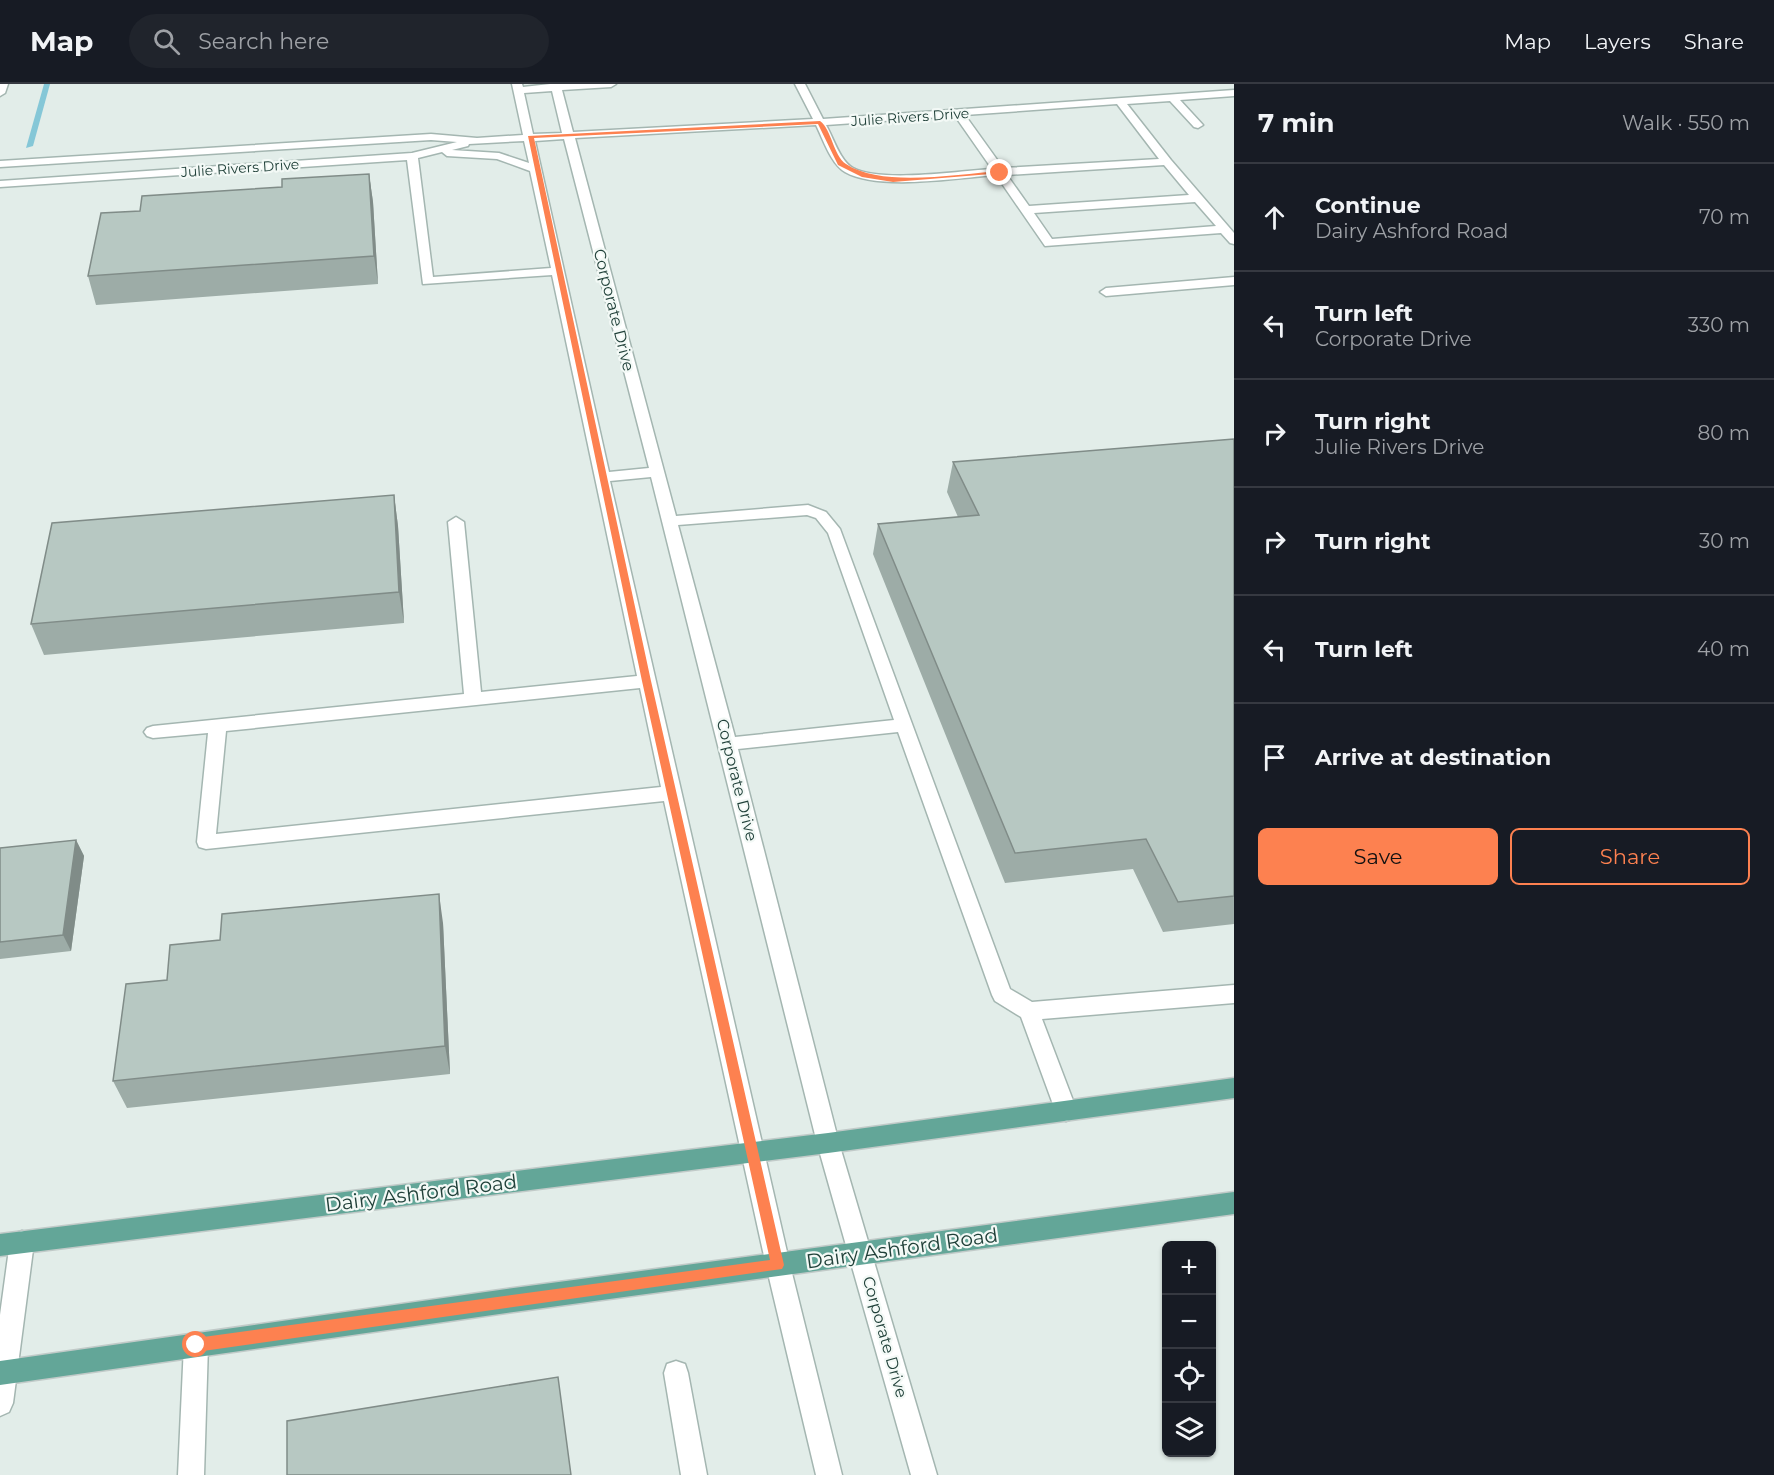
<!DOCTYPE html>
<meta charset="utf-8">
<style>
:root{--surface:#171b24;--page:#20242c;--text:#f1f3f6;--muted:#9ea1a6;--line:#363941;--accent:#fd8150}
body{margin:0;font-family:Montserrat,sans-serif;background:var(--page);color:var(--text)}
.controls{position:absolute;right:18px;bottom:18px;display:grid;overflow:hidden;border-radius:9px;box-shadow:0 2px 4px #0004}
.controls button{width:54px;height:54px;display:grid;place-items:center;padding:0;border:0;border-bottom:2px solid var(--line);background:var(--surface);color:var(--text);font:30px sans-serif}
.stop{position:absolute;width:18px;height:18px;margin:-14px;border:4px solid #fd8150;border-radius:50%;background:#fff}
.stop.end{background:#fd8150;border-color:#fff;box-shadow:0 2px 6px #0008}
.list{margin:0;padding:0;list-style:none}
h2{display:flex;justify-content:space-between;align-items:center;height:78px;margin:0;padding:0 24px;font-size:26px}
h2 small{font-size:20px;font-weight:400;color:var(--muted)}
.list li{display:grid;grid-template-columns:39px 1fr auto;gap:18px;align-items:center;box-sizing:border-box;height:108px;padding:0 24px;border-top:2px solid var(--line)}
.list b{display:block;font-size:22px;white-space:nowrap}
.list p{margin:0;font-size:20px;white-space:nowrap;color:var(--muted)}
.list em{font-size:20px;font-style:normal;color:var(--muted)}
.actions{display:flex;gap:12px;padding:18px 24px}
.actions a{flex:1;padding:14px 0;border:2px solid var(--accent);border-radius:9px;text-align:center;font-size:21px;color:var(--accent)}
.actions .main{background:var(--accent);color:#111}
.icon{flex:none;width:33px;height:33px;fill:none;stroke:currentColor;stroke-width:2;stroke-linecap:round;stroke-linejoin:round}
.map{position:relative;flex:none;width:1234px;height:1391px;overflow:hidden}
header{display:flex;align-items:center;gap:36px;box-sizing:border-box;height:84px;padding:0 30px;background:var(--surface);border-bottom:2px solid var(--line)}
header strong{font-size:28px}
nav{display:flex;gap:33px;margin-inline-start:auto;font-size:21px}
.search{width:420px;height:54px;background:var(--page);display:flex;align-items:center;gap:15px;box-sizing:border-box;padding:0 21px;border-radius:33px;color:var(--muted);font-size:22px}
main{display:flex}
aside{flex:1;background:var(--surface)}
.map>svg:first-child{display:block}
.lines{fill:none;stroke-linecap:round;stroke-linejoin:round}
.stream{fill:#85c7d7;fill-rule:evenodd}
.minor-casing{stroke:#a4b6b1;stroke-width:3}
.major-casing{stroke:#c1cac8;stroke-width:3}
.minor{fill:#fff;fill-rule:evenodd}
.major{fill:#63a698;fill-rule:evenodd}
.wall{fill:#9daca7}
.shaded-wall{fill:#808c88}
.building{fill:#b7c8c2;stroke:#808c88;stroke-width:1.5}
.route{fill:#fd8150}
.labels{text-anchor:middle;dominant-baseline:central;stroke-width:4.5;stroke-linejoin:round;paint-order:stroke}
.far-street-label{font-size:14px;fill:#204039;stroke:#f3f9f6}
.street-label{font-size:16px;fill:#204039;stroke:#f3f9f6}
.near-street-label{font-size:20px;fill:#204039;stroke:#f3f9f6}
</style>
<header>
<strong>Map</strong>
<div class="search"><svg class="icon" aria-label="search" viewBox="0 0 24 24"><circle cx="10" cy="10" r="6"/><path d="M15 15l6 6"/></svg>Search here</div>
<nav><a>Map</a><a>Layers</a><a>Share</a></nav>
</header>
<main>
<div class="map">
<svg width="1234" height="1391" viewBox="0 0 1234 1391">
<rect width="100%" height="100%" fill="#e2ede9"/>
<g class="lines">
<path class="stream" d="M44,0h6l-17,62 -7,2z"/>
<defs>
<path id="minor" d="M0,0h8l-3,9 -5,3z
M512,0h10l1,3 27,-3h66l-5,3 -49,3 11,42 240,-13 -18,-35h10l18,35 411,-29v6l-54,4 23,25 -5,3 -4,-1 -24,-26 -43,3 44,56 63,73v11l-4,-1 -9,-10 -176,13 -49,-71c-39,3 -118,16 -151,-3 -14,-8 -22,-33 -29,-47l-241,13 101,378 132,-11 18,7 14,17 170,460 22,13 202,-17v18l-192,16 35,92 -3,7 -8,3 -8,-3 -37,-101 -26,-16 -3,-6 -94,-263 -160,17 101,394 98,332h-26l-94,-332 -166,-666 -41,4 180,784 52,210h-26l-50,-210 -102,-464 -458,48 -7,-2 -2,-5 11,-109 -55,5 -6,-2 -3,-4 3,-4 6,-2 311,-32 -16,-172 8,-5 8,5 17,170 156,-16 -85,-401 -129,9 -16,-124 -407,27v-6l412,-28 45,-11 -26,-2 -431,27v-6l431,-27 46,4 46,-3zM552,7l10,42 -29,1 -9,-41zM1117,20l42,55 -156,9 -38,-53zM955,32l37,53c-35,2 -110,14 -139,-1 -13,-7 -20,-31 -27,-43zM564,55l85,329 -40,4 -74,-331zM524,57l5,22 -30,-10 -47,-3 16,-4 1,-2zM442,68l5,4 50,3 33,12 21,97 -118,9 -15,-119zM1164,81l25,30 -160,11 -22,-31zM1195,118l21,24 -164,13 -18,-26zM807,431l9,3 12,15 66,187 -159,17 -57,-212zM640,604l21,99 -445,47 10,-103z
M1234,193v8l-128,11 -6,-4 6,-4z
M22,1147l8,3 4,8 -21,161 -4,9 -9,4v-101l10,-73 4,-8z
M196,1249l9,3 3,9 -4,130h-26l6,-130 3,-9z
M676,1277l9,3 3,9 19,102h-26l-17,-102 3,-9z"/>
<path id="major" d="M1234,994v20l-406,55 -828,103v-22l828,-101z
M1234,1108v22l-713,97 -521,74v-24l521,-74z"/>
</defs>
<use href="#minor" class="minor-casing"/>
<use href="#major" class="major-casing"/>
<use href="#minor" class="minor"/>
<use href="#major" class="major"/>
</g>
<path class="wall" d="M369,90l4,28 5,82 -282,21 -8,-29 52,-65 142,-24z
M1234,355v485l-71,8 -30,-63 -128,14 -132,-329 5,-30 80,-7 -11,-25 6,-30z
M394,411l4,31 6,97 -360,32 -13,-31z
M76,756l8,16 -13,95 -71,8v-111z
M443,839l7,151 -323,34 -14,-27 54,-101z"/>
<path class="shaded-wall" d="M369,90l4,28 5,82 -4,-28z
M394,411l4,31 6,97 -5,-31z
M76,756l8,16 -13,95 -8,-16z
M439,810l4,29 7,151 -5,-28z"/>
<path class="building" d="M369,90l5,82 -286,20 13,-63 39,-2 2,-15 140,-9v-8z
M1234,355v457l-56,6 -32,-63 -131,14 -137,-329 101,-9 -26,-53z
M394,411l5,97 -368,32 21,-101z
M76,756l-13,95 -63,7v-94z
M439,810l6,152 -332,35 13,-97 41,-4 3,-35 50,-5 2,-26z
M558,1293l13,98h-284v-54z"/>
<path class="route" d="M820,37c12,9 13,34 26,43 36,24 111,10 154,7l3,2 -110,9 -31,-5 -24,-12 -20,-41 -284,14 117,543 133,584 -2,4 -586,83 -4,-2 -2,-5 2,-5 4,-2 574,-78 -128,-579 -114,-545z"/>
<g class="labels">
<g class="far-street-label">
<text transform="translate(910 33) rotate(-4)">Julie Rivers Drive</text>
<text transform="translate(240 84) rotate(-4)">Julie Rivers Drive</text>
</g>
<g class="street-label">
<text transform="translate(614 226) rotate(76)">Corporate Drive</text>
<text transform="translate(737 696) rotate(76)">Corporate Drive</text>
<text transform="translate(885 1253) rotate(74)">Corporate Drive</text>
</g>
<g class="near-street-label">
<text transform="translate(421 1109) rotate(-7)">Dairy Ashford Road</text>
<text transform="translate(902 1164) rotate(-8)">Dairy Ashford Road</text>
</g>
</g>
</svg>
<div class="controls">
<button>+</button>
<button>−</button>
<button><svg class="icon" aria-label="locate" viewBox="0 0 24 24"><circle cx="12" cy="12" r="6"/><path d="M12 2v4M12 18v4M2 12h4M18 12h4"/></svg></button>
<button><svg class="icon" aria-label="layers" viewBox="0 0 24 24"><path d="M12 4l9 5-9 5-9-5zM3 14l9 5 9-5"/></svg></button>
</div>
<div class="stop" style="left:196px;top:1261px"></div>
<div class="stop end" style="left:1000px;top:89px"></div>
</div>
<aside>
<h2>7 min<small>Walk · 550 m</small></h2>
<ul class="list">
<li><svg class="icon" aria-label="ahead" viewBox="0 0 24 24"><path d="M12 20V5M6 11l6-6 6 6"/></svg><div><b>Continue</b><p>Dairy Ashford Road</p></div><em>70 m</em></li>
<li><svg class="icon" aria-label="left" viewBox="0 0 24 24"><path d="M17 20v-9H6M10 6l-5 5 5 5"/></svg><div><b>Turn left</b><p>Corporate Drive</p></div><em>330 m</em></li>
<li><svg class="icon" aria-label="right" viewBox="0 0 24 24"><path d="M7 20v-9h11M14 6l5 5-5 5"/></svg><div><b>Turn right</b><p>Julie Rivers Drive</p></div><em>80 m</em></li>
<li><svg class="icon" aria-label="right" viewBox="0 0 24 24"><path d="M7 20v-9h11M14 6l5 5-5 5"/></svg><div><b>Turn right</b></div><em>30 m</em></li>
<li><svg class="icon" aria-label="left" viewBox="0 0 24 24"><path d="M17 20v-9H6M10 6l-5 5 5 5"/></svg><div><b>Turn left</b></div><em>40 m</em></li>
<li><svg class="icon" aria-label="arrive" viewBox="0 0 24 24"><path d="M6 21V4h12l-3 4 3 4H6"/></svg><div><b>Arrive at destination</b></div></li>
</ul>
<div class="actions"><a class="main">Save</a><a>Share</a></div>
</aside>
</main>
